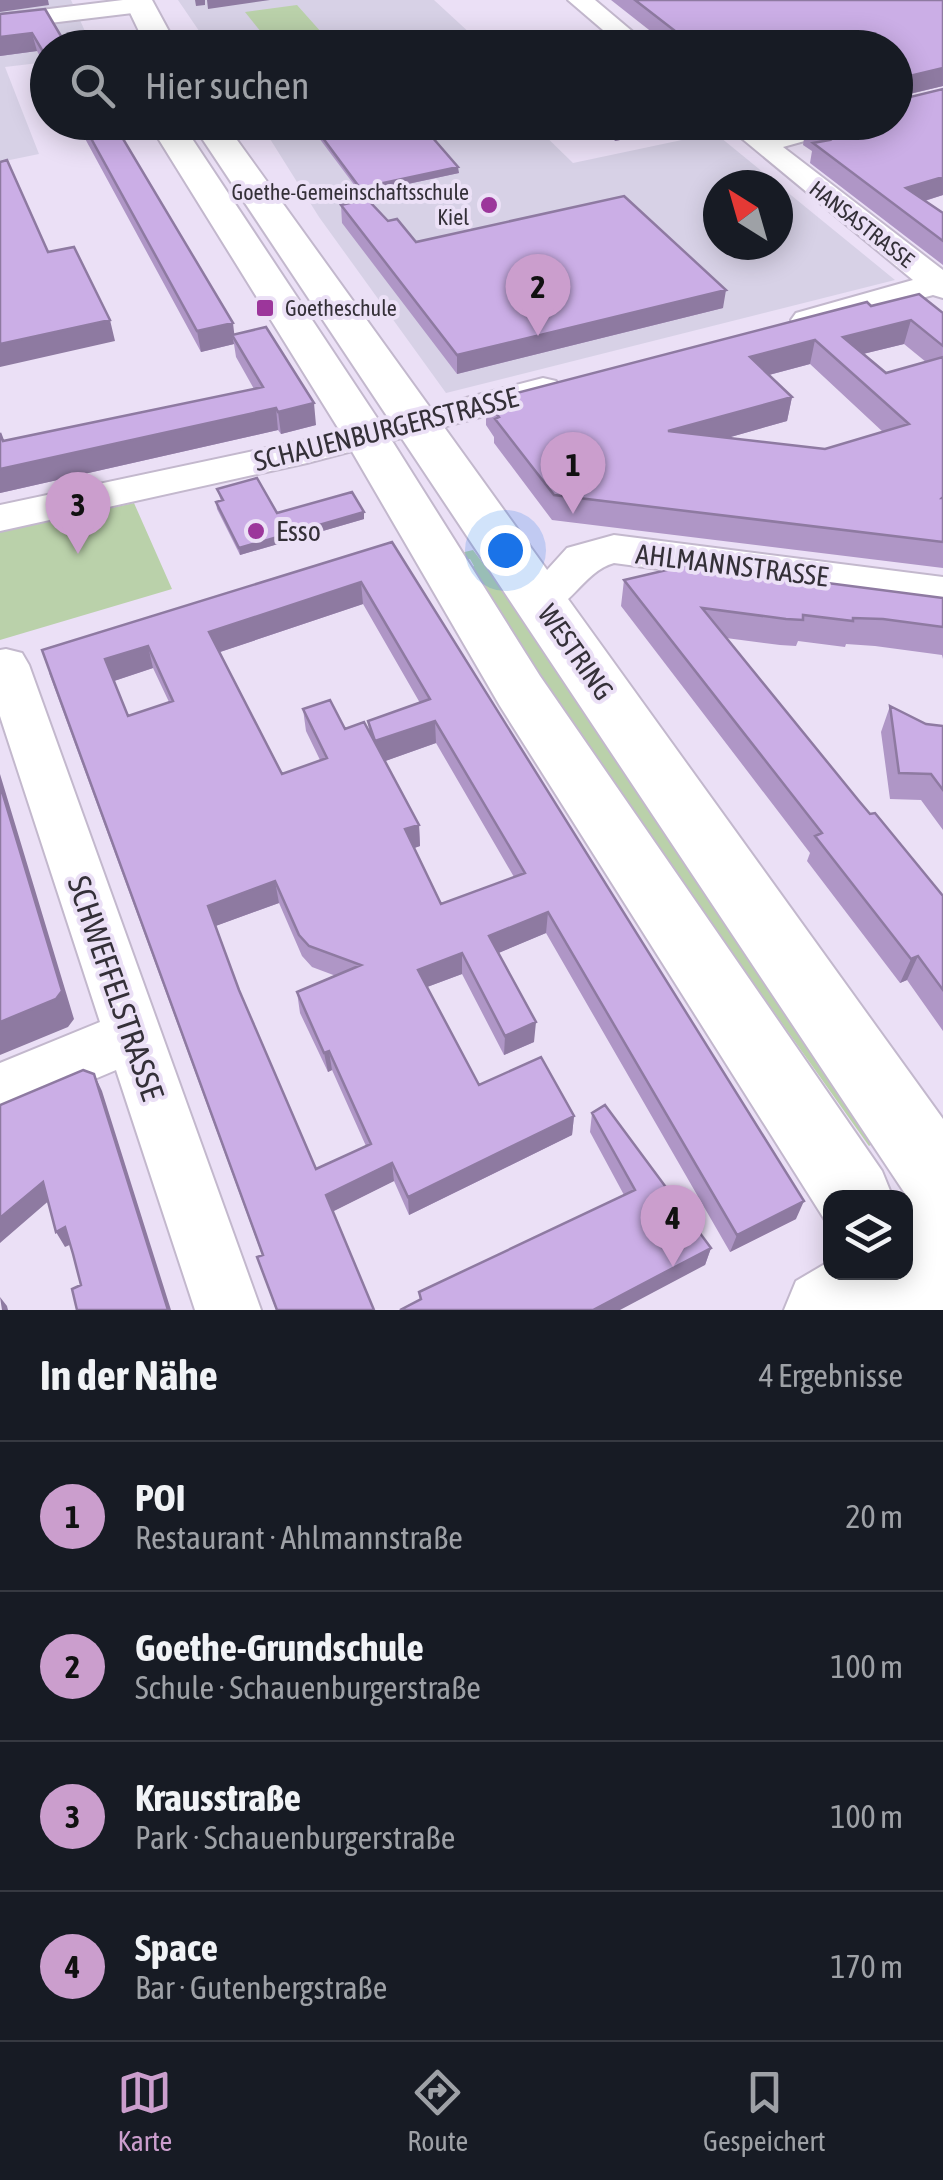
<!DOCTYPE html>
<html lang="de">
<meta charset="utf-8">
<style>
:root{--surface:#171b24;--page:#242831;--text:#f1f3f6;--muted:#9ea1a6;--line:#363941;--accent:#cb9ecd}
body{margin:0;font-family:"Asap Condensed",sans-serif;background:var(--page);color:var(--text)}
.controls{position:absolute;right:30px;bottom:30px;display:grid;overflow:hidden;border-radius:20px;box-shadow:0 5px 25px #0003}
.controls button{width:90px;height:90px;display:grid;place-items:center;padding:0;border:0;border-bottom:2px solid var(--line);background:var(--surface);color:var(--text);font:50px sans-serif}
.compass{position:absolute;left:703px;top:170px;width:90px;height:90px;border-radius:50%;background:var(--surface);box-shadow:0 5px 25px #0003;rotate:323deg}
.you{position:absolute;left:505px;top:550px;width:35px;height:35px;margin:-25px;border:8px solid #fff;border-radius:50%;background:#1a73e8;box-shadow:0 0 0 15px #1a73e833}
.badge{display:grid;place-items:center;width:65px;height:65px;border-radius:50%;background:var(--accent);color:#111;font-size:32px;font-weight:700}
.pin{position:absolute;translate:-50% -82px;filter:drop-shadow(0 2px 5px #0008)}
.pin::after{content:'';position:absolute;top:52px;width:35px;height:30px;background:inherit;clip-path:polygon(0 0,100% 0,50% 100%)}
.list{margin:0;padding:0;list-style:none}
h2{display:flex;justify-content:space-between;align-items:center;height:130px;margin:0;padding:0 40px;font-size:42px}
h2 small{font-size:32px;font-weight:400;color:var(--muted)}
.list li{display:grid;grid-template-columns:65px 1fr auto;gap:30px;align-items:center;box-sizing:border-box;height:150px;padding:0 40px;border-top:2px solid var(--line)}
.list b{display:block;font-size:38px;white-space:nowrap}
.list p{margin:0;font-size:32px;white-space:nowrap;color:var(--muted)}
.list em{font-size:32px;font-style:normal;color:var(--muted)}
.icon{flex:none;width:55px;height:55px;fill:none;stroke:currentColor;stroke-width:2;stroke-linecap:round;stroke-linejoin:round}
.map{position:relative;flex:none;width:943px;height:1310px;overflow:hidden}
.search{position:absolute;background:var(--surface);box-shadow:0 5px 25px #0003;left:30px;right:30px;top:30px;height:110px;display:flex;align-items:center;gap:25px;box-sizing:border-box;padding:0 35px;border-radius:55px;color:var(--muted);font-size:38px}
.sheet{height:730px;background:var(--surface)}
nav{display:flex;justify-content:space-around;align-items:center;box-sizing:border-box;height:140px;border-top:2px solid var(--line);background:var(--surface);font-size:28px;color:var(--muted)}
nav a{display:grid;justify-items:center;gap:5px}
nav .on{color:var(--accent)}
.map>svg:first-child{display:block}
.education{fill:#d7d1e6;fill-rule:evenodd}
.green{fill:#bad1aa}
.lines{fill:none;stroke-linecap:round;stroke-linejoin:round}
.minor-casing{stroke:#c3b8cd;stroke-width:4}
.major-casing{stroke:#c3b8cd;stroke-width:4}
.minor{fill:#fff;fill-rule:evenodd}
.major{fill:#fff;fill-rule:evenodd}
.wall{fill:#af96c6;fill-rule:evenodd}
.shaded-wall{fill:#8e7aa1}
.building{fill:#cbaee6;stroke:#8e7aa1;stroke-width:2.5;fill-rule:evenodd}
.poi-dot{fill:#9c369b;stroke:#ebe0f6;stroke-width:4}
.labels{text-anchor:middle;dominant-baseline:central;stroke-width:8;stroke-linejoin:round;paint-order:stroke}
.far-poi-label{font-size:22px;fill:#343038;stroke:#ebe0f6;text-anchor:end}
.far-street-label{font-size:22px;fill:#343038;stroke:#ebe0f6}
.street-label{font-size:28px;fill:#343038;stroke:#ebe0f6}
.poi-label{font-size:28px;fill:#343038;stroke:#ebe0f6;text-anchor:start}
.near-street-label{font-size:32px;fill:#343038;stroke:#ebe0f6}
</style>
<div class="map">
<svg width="943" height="1310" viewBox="0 0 943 1310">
<rect width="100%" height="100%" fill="#ebe0f6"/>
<path class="education" d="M0,0h71l21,47 -44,1 -1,14 -42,5 34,87 -39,8z
M178,0h256l51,47h-275z
M260,123h272l41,40 142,-30 180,147 -449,113 -127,-176zM718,185h60v60h-60z"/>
<path class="green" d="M297,5l33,37 -57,5 -28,-35z
M134,503l38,86 -172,51v-108z
M473,550l9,12 35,31 372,541 -20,12 -408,-575 13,-5 -4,-7 -14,3 -4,-7z"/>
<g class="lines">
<defs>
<path id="minor" d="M123,0h26l4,5 -12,7 -141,17v-14z
M568,0h27l57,48h-28z
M722,122h31l14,12 41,-12h46l-3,6 -68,19 160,123v28l-10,-3 -125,35 -12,-3 -5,-7 5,-7 117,-33z
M543,378l13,3 5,8 -5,8 -249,66 -307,68v-26l305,-65z
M614,535l329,42v30l-329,-44c-36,10 -47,60 -88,49l-7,-11 48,-53z
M6,649l16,4 7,12 232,645h-66l-79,-240 -116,49v-56l100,-41 -100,-306v-66z"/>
<path id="major" d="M124,0h28l26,48h-31z
M148,122h33l208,314 151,240 342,495 11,27h-63l-2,27 -328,-519 -157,-270z
M191,122h33l719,997v191h-159l12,-29 34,-20v11h76v-67l4,-4z"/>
</defs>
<use href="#minor" class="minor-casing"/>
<use href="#major" class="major-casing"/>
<use href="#minor" class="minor"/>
<use href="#major" class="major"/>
</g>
<path class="wall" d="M611,0h332v86l-45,11v3l45,95 -18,6 18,12v52l-133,-102 2,-12 -9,-6 3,-19 90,-4v-74h-224z
M45,9l3,62 -11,-20 -37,5v-42z
M76,122h37l121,213 82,90 -35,9 -3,-4 -278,63v-60l3,8 251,-52 -18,-32 -2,-13 -33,8z
M307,122h112l40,51 -98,21z
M555,122h127l-16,4 -1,5 -50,10 -5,-5 -19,4 -6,-5 -14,2z
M341,205l47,16 28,21 307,66 -266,66 -115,-151z
M871,306l72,7v255l-391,-48 -58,-77v-6l-8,-12v-24zM904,344l22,18 -40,11 -23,-19zM810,364l73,68 -58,17 -98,-11 60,-17 5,-24 -23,-22z
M217,489l60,24 87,-1v7l-124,36 -23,-46 -1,-7 5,-1z
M392,542l404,677 -66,33 -184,-319 -48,20 36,89 -30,13 -42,-81 -35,13 52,98 95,31 -2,19 -163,80 -15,-34 -61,30 41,99h-98l-19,-53 5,-2 -213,-582zM363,604l57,99 -52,18 1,10 -24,-2 -42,-20 3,22 14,29 -38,14 -62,-122zM153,668l16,34 -41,14 -14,-35zM436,743l78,134 -73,27 -27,-56 6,-2 -1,-21 -34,-64zM279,903l23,53 10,11 24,9 -39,16 3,21 28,59 4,-2 34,76 -50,23 -77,-179 -24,-64z
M624,580l319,18v61l-1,-4 -67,-9 -29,-2 -1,3 -47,-6 -2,5 -16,-1 -54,-7 144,176 73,82v135l-36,-51 -7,3 -93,-122 3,-8 -189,-247z
M890,706l36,18 17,2v104l-22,-30 -31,-1 -9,-67z
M592,1113l119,135 -6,17 -285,35 -1,-8 205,-97 -34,-63z"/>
<path class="shaded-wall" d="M0,0h48l1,5 -49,7z
M195,0h10v5l-9,1z
M207,0h63l-62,9z
M32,33l5,18 -37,5v-19z
M943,68v18l-47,11 1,-18z
M572,122h13v13l-14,2z
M612,122l-2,14 -19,4 1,-17z
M622,122l60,1 -16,3 -1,5 -50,10 2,-17z
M775,122h18l-18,6z
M458,167l1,6 -98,21 -1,-6z
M943,177v18l-42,13 5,-20z
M726,290l-3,18 -266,66v-19z
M110,320l5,21 -115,26v-23z
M911,320l-7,24 -66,16 5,-23z
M233,323l2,17 -3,-5 2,9 -33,8 -4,-21z
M815,340l-5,24 -64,17 4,-24z
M792,397l-5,24 -123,35 4,-25z
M314,403l2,22 -35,9 -3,-22z
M276,408l2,22 -278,63v-24z
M364,512v7l-124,36 -1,-7z
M361,582l2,22 -149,50 -5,-22z
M148,646l5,22 -42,14 -6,-23z
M435,721l1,22 -59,21 -2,-23z
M0,774l74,245 -6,8 -68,28z
M419,825l1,21 -14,5 -1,-22z
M275,881l4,22 -66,24 -5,-21z
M548,912l-2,21 -57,24v-21z
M462,953v21l-43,16 -1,-20z
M918,956l-11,24 -7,3 11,-24z
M536,1022l-2,20 -30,13 1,-19z
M329,1051l3,19 -4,2 -4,-19z
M94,1074l8,17 69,219h-3z
M574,1116l-2,19 -163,80 -1,-18z
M392,1163l2,18 -64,32 -4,-18z
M43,1182l9,16 -52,45v-25z
M804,1201l-8,18 -66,33 7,-17z
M65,1227l9,16 -9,4 -9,-15z
M711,1248l-6,17 -85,45h-27z
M0,1297l7,9 1,4h-6z"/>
<path class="building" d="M635,0h308v68l-46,11 1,21 45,-11v88l-37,11 37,25v28l-130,-98 16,-3 -23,-14 14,-4h76v-74h-199z
M45,9l23,39h-20v12l-16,-27 -32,4v-23z
M82,122h31l120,201 -36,8z
M311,122h108l39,45 -98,21z
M7,160l41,92 26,-5 36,73 -110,24v-182z
M624,196l102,94 -269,65 -116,-150 26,-6 21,22 9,-2 19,23z
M919,294l24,19v33l-32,-26 -68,17 43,36 57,-16v140l-1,1h1v44l-389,-47 -59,-76 4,-2 -13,-16 381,-99 4,4zM815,340l94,84 -84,25 -157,-18 124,-34 -42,-40z
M266,327l48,76 -36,9 -2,-4 -276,61v-36l3,8 260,-54 -31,-52z
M257,478l20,35 75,-21 12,20 -125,36 -23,-46 7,-2 -6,-11z
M392,542l412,659 -67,34 -189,-323 -59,24 47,86 -31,14 -43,-83 -44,17 61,115 62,-28 33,59 -166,81 -16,-34 -66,32 48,115h-97l-20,-53 6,-2 -221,-605zM361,582l69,117 -62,22 7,20 60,-20 90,152 -84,31 -36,-75 14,-4 -55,-103 -19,7 -15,-29 -27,9 24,49 -45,16 -73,-142zM148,646l25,55 -45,15 -23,-57zM275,881l24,54 10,11 52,19 -64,27 27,61 5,-2 42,93 -55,25 -77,-179 -31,-84z
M688,565l255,33v29l-60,-8 -30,-1v3l-50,-6v5l-17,-1 -84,-11 157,193 11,13 5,-1 68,83v94l-25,-34 -7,3 -96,-123 7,-3 -198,-253z
M890,706l36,18 17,2v64l-12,-16 -32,-1z
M0,785l62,206 -6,8 -56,23z
M83,1070l11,4 74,236h-91l-5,-21 9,-4 -8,-31 -8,-27 -9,5 -13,-50 -43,36v-113z
M605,1105l106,143 -118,62h-193l21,-11 -2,-7 216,-102 -43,-77z"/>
<g class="poi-dot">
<circle cx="489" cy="205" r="10"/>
<rect x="255" y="298" width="20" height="20" rx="5"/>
<circle cx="256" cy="531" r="10"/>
</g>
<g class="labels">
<g class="far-poi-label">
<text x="469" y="192">Goethe-Gemeinschaftsschule<tspan x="469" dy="25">Kiel</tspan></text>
<text x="285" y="308" text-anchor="start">Goetheschule</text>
</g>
<g class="far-street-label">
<text transform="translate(862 224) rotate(38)">HANSASTRASSE</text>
</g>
<g class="street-label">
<text transform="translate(386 429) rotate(-14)">SCHAUENBURGERSTRASSE</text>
<text transform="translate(732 565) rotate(7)">AHLMANNSTRASSE</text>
<text transform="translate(576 652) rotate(55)">WESTRING</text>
</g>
<g class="poi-label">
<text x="276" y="531">Esso</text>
</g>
<g class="near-street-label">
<text transform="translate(116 988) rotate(71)">SCHWEFFELSTRASSE</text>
</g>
</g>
</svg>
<div class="controls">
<button><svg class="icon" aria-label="layers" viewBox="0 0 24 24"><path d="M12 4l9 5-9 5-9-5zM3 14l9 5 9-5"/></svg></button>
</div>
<svg class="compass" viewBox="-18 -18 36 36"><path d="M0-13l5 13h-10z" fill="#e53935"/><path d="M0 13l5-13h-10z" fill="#9ea1a6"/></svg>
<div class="you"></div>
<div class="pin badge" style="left:573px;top:514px">1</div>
<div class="pin badge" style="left:538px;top:336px">2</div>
<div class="pin badge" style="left:78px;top:554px">3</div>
<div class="pin badge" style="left:673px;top:1267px">4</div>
<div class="search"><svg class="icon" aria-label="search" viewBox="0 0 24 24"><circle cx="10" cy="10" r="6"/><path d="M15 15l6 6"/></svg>Hier suchen</div>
</div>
<section class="sheet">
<h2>In der Nähe<small>4 Ergebnisse</small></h2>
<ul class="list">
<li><span class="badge">1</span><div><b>POI</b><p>Restaurant · Ahlmannstraße</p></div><em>20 m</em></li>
<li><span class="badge">2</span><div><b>Goethe-Grundschule</b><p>Schule · Schauenburgerstraße</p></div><em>100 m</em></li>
<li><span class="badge">3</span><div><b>Krausstraße</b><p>Park · Schauenburgerstraße</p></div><em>100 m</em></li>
<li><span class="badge">4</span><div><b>Space</b><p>Bar · Gutenbergstraße</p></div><em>170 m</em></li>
</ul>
</section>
<nav>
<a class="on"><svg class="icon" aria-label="map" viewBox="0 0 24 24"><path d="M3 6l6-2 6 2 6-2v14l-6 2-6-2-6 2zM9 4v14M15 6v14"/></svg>Karte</a>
<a><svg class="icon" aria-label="directions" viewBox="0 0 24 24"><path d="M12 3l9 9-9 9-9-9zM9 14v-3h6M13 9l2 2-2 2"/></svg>Route</a>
<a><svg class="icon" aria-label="saved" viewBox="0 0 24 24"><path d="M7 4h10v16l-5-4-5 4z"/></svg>Gespeichert</a>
</nav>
